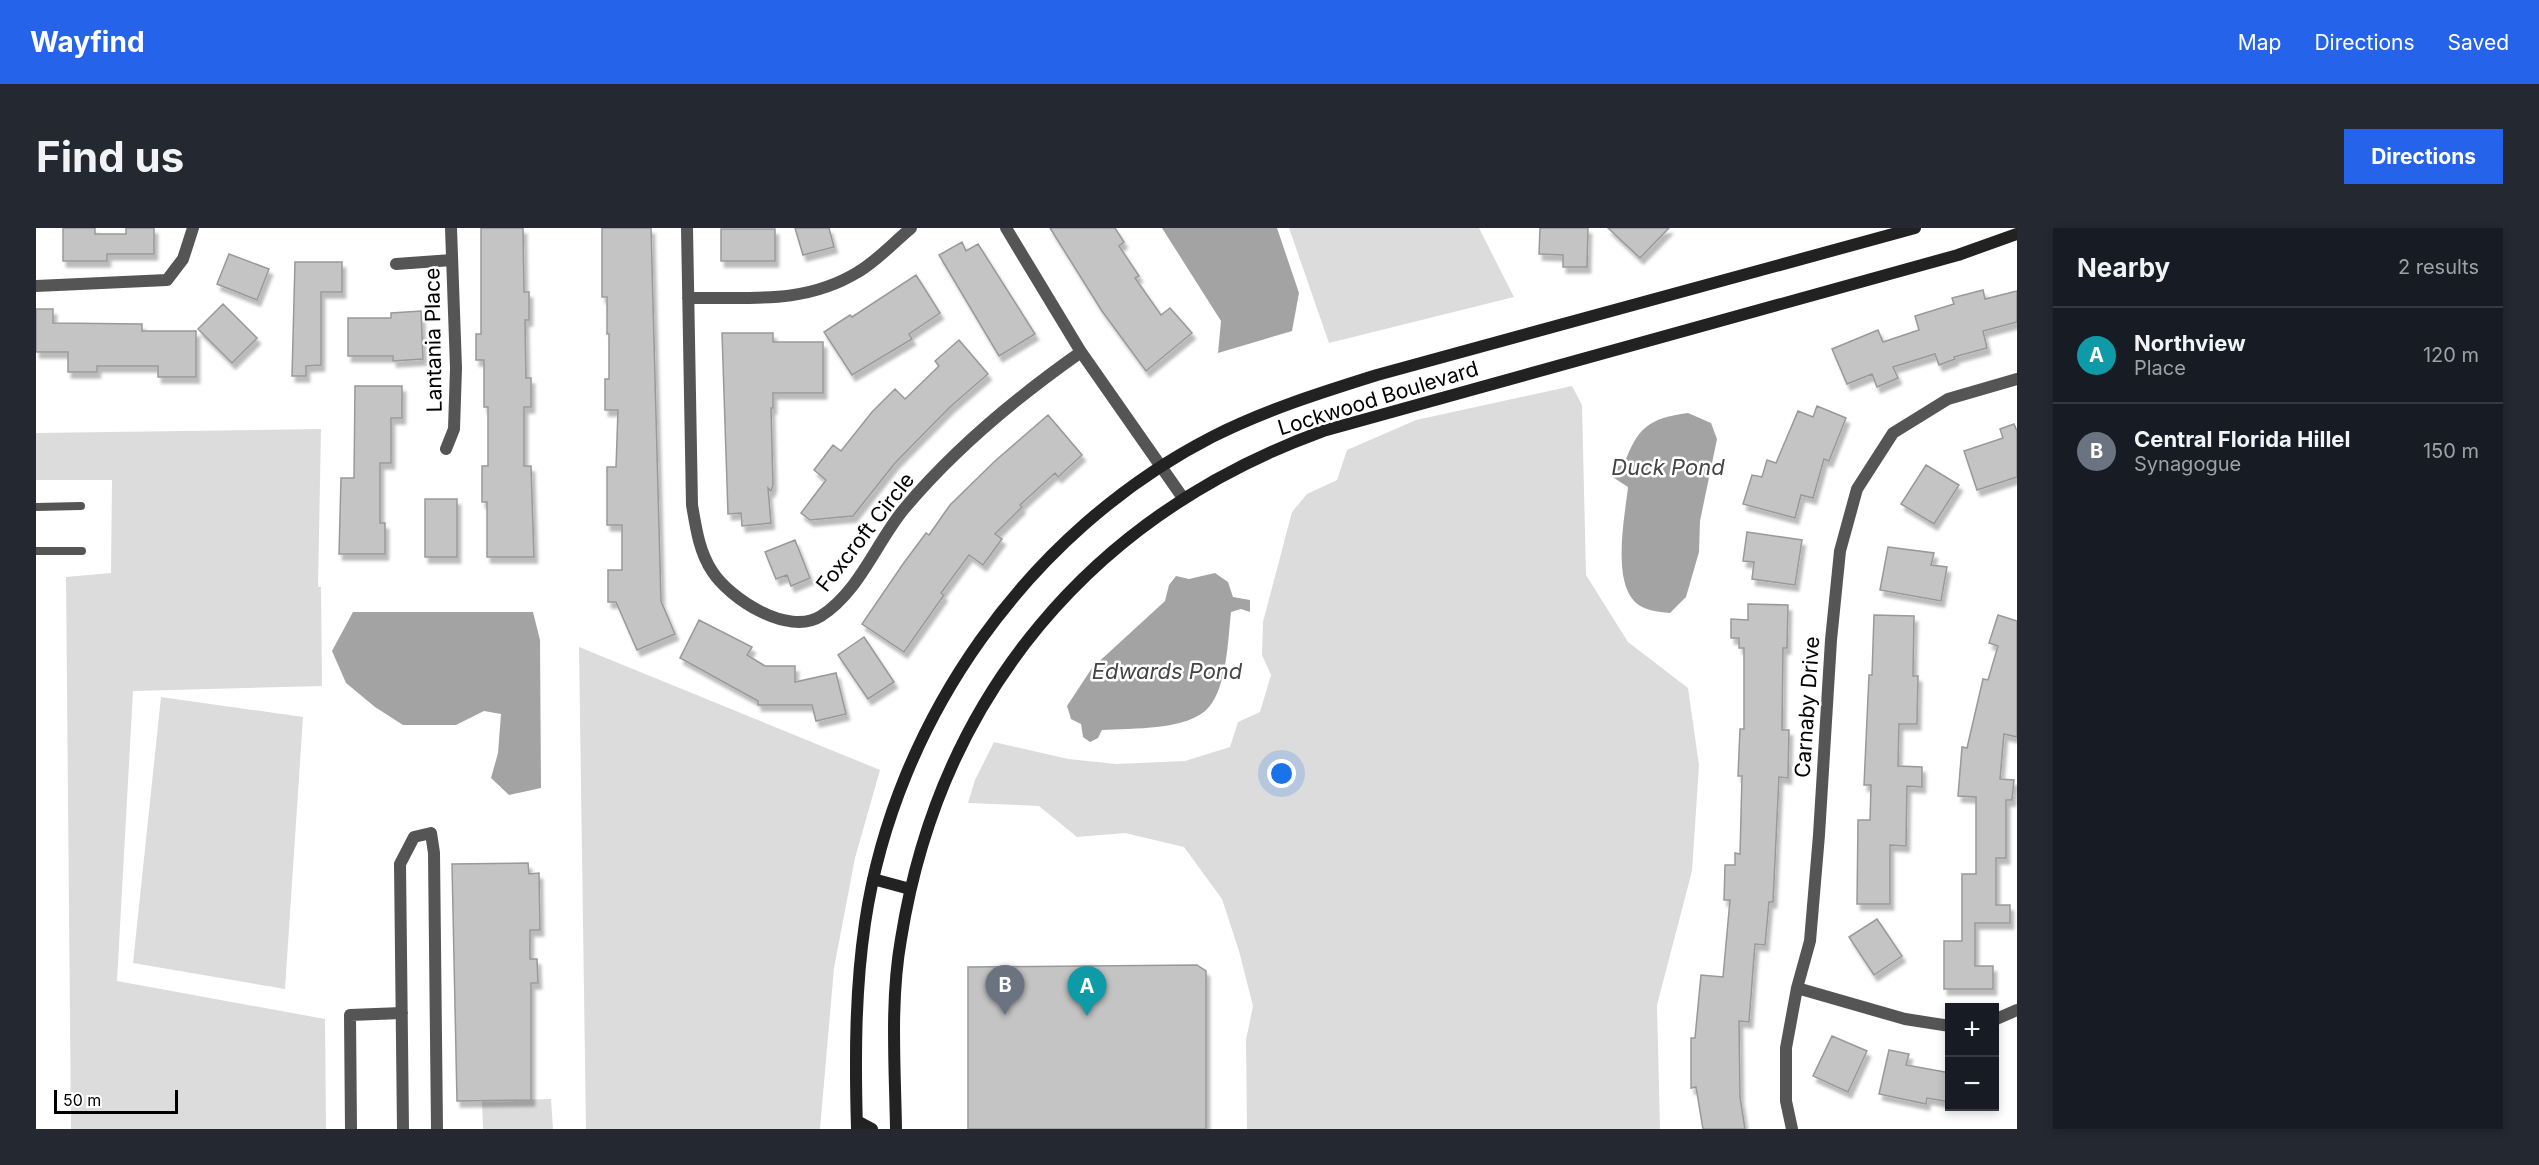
<!DOCTYPE html>
<meta charset="utf-8">
<style>
:root{--surface:#171b24;--page:#242831;--text:#f1f3f6;--muted:#9ea1a6;--line:#363941;--accent:#2563eb}
body{margin:0;font-family:Inter,sans-serif;background:var(--page);color:var(--text)}
.controls{position:absolute;right:18px;bottom:18px;display:grid;overflow:hidden;border-radius:0px;box-shadow:0 3px 9px #0003}
.controls button{width:54px;height:54px;display:grid;place-items:center;padding:0;border:0;border-bottom:2px solid var(--line);background:var(--surface);color:var(--text);font:30px sans-serif}
.scale{position:absolute;left:18px;bottom:15px;width:124px;box-sizing:border-box;padding-left:6px;border:3px solid #000;border-top:0;font-size:16px;line-height:21px;white-space:nowrap;color:#000;-webkit-text-stroke:4px #fff;paint-order:stroke}
.you{position:absolute;left:1246px;top:546px;width:21px;height:21px;margin:-15px;border:4px solid #fff;border-radius:50%;background:#1a73e8;box-shadow:0 0 0 9px #1a73e833}
.badge{display:grid;place-items:center;width:39px;height:39px;border-radius:50%;background:var(--accent);color:#fff;font-size:20px;font-weight:700}
.pin{position:absolute;translate:-50% -50px;filter:drop-shadow(0 2px 3px #0008)}
.pin::after{content:'';position:absolute;top:32px;width:21px;height:18px;background:inherit;clip-path:polygon(0 0,100% 0,50% 100%)}
.list{margin:0;padding:0;list-style:none}
h2{display:flex;justify-content:space-between;align-items:center;height:78px;margin:0;padding:0 24px;font-size:26px}
h2 small{font-size:20px;font-weight:400;color:var(--muted)}
.list li{display:grid;grid-template-columns:39px 1fr auto;gap:18px;align-items:center;box-sizing:border-box;height:96px;padding:0 24px;border-top:2px solid var(--line)}
.list b{display:block;font-size:22px;white-space:nowrap}
.list p{margin:0;font-size:20px;white-space:nowrap;color:var(--muted)}
.list em{font-size:20px;font-style:normal;color:var(--muted)}
.map{position:relative;flex:none;width:1981px;height:901px;overflow:hidden;border-radius:0px}
header{display:flex;align-items:center;gap:36px;box-sizing:border-box;height:84px;padding:0 30px;background:var(--accent);color:#fff}
header strong{font-size:28px}
nav{display:flex;gap:33px;margin-inline-start:auto;font-size:21px}
.intro{display:flex;align-items:center;justify-content:space-between;box-sizing:border-box;height:144px;padding:0 36px}
h1{margin:0;font-size:42px}
.button{padding:15px 27px;border-radius:0px;background:var(--accent);color:#fff;font-size:21px;font-weight:700}
main{display:flex;gap:36px;padding:0 36px}
aside{flex:1;background:var(--surface);border-radius:0px;box-shadow:0 3px 9px #0003}
.map>svg:first-child{display:block}
.green{fill:#dcdcdc}
.water{fill:#a3a3a3}
.building{fill:#c4c4c4;stroke:#999;stroke-width:1.5;filter:url(#shadow)}
.lines{fill:none;stroke-linecap:round;stroke-linejoin:round}
.lane{stroke:#555;stroke-width:8}
.street{stroke:#555;stroke-width:12}
.secondary{stroke:#222;stroke-width:12}
.labels{text-anchor:middle;dominant-baseline:central;stroke-width:5;stroke-linejoin:round;paint-order:stroke}
.street-label{font-size:21px;fill:#000;stroke:#fff}
.water-label{font-size:22px;font-style:italic;fill:#444;stroke:#fff}
</style>
<header>
<strong>Wayfind</strong>
<nav><a>Map</a><a>Directions</a><a>Saved</a></nav>
</header>
<div class="intro"><h1>Find us</h1><a class="button">Directions</a></div>
<main>
<div class="map">
<svg width="1981" height="901" viewBox="0 0 1981 901">
<defs>
<filter id="shadow"><feDropShadow dx="3.5" dy="6" stdDeviation="1.5" flood-color="#0004"/></filter>
</defs>
<rect width="100%" height="100%" fill="#fff"/>
<path class="green" d="M1253,0h190l35,69 -185,46z
M1536,158l10,19 4,170 42,67 60,46 11,77 -7,106 -35,134 3,124h-413l-1,-89 7,-34 -14,-55 -17,-52 -38,-52 -59,-14 -48,4 -38,-31 -71,-3 7,-23 19,-38 74,17 48,5 69,-3 45,-14 8,-25 22,-10 11,-37 -9,-20 1,-33 29,-110 15,-18 30,-14 10,-30 69,-30z
M285,201l-3,158h3l1,99 -189,5 -16,290 208,38 1,110h-255l-5,-552 45,-4 1,-93h-76v-47z
M543,419l301,123 -25,88 -21,110 -14,161h-234z
M125,469l142,20 -18,272 -152,-26z
M515,871l2,30h-70l-1,-28z"/>
<path class="water" d="M1126,0h115l22,65 -7,38 -74,22 3,-32z
M1652,185l23,10 6,16 -17,82 -1,31 -13,45 -16,16c-12,-1 -27,-3 -35,-11 -23,-22 -10,-87 -7,-115l-17,-11v-9l13,-2c13,-37 25,-47 64,-52z
M1179,345l13,9 5,15 17,3v12l-9,-3 -10,3c-3,27 -4,74 -22,95 -20,24 -78,21 -107,23l-4,8 -8,4 -7,-5 -2,-13 -10,-5 -4,-13 25,-38 73,-67 4,-16 7,-9 13,3z
M317,384h180l7,28 1,148 -32,7 -18,-17 7,-25 3,-39 -17,-3 -28,14h-53l-28,-18 -29,-24 -14,-32z"/>
<path class="building" d="M27,0h32v6h31v-6h28v26h-47v7h-44z
M445,0h42l1,64h5v28h-4l1,58h5v29h-7v59h7l3,91h-47v-55h-5v-36h6v-59h-4v-47h-8v-26h5z
M566,0h49l10,373 14,33 -38,16 -21,-48h-8v-32h14v-45h-15v-58h9l2,-57h-13v-31h4v-45h-2v-37h-5z
M759,0h34l5,19 -31,8z
M1014,0h65l9,14 -5,4 20,30 -4,2 26,37 9,-7 22,25 -46,38 -44,-60z
M1504,0h48l-1,39h-24v-12l-24,-1z
M1572,0h61l-29,30z
M685,1h54v32h-54z
M926,14l4,9 12,-7 57,90 -36,22 -60,-101z
M193,26l40,15 -12,31 -40,-16z
M259,34h47v30h-21v73l-15,1v10h-14z
M880,47l24,38 -31,21 3,5 -60,36 -28,-43 26,-17 2,2z
M1947,62l2,9 32,-8v31l-34,9 4,17 -33,9 1,2 -16,6 -4,-11 -42,13 5,11 -21,9 -5,-13 -25,10 -15,-35 46,-19 5,12 36,-12 -4,-14 39,-12 -2,-6z
M187,76l34,34 -25,25 -34,-34z
M0,81h17v14l89,1v7h54v46h-38v-11h-61v6h-29v-20h-32z
M385,83l2,48 -30,2v-5h-45v-38h43v-5z
M686,105h51v9h50v51h-50v15h-2l2,77 -2,6 -3,-3 3,35 -29,3 -1,-13 -13,1z
M923,112l29,34 -38,33 -55,56 -42,53 -43,4 -9,-7 25,-33 -12,-10 19,-25 8,6 31,-39 23,-23 10,10 34,-33 -4,-5z
M319,158h47v32h-11v45h-11v60h5v31h-46l2,-76h13z
M1781,178l29,12 -17,43 -5,-2 -11,39 -12,-3 -6,23 -52,-14 9,-29 10,2 5,-17 9,3 22,-52 15,6z
M1012,187l34,40 -24,22 -3,-4 -35,32 2,2 -27,27 7,5 -19,26 -14,-10 -28,38 3,2 -40,57 -42,-28 41,-60 23,-31 3,2 21,-30 45,-44z
M1978,196l3,7v46l-40,13 -13,-39 39,-13 -3,-9z
M1890,237l33,20 -25,39 -33,-20z
M389,271h32v58h-32z
M1711,304l55,8 -7,45 -43,-6 2,-17 -11,-1z
M759,312l15,38 -19,8 -4,-11 -11,4 -11,-27z
M1852,319l46,6 -3,12 16,2 -6,34 -61,-11z
M1712,376l40,1 -1,43h-4l-1,82h7l-1,48 -9,-1 -6,125h-4l-4,43 -10,-1 -6,78 -10,-1 1,76 5,32h-42l-7,-42 -5,1v-50h4l6,-63 22,2 7,-77h-6l1,-35h10v-12l5,1 2,-78h-4l2,-47h4v-81h-5v-10h-8v-19l17,1z
M1838,387l40,1 -1,60h5l-1,48h-18l-1,42 24,1v20l-15,-1 -1,60 -16,-1v59h-33l1,-84h12l1,-35h-7l5,-110h3z
M1962,387l19,6v116l-13,-3 -4,45 14,1 -2,20h-6v58h-10v47h14v18h-35v43h18v23h-49v-48h18v-67h14v-77l-18,-1 4,-49 5,1 16,-69 5,1 10,-34 -9,-3z
M663,392l53,27 -5,8 18,11h30v16l41,-9 10,41 -30,7 -4,-16h-54v-4l-78,-43z
M828,409l30,45 -26,17 -30,-44z
M492,635l1,11 10,-1 1,57h-10v29h7l1,24h-7v117l-74,1 -5,-237z
M1841,691l25,37 -28,19 -25,-38z
M1161,737l9,6v158h-238v-162z
M1796,808l35,15 -19,41 -35,-16z
M1853,822l20,4 -3,11 44,8v29l-23,-4 -1,6 -47,-10z"/>
<g class="lines">
<path class="lane" d="M0,279l45,-1
M0,323h46"/>
<path class="street" d="M651,0l5,277c4,23 7,46 20,66 17,27 76,66 109,45 38,-24 55,-73 83,-107 51,-61 113,-112 177,-157
M970,0l75,124 102,146
M360,36l56,-4
M0,58l131,-6 16,-21 10,-31
M652,70c61,-1 116,7 170,-26 19,-11 36,-30 53,-44
M410,221l8,-20 2,-61 -5,-140
M1761,760l108,31 45,7
M1958,792l23,-10
M315,901l-1,-114 52,-2
M367,901l-3,-265 14,-27 17,-4 3,20 3,276
M1756,901l-6,-28v-53l11,-60 13,-47 9,-106 12,-195 9,-89 17,-62 36,-56 55,-34 69,-20"/>
<path class="secondary" d="M837,651l37,10
M821,893l15,8
M821,901c-2,-69 -2,-138 8,-206 30,-203 164,-392 347,-486 53,-27 108,-44 165,-62l538,-147
M860,901c-1,-63 -6,-128 5,-190 39,-244 191,-424 422,-508l635,-176 59,-21"/>
</g>
<g class="labels">
<g class="street-label">
<text transform="translate(397 112) rotate(-91)">Lantania Place</text>
<text transform="translate(1342 170) rotate(-17)">Lockwood Boulevard</text>
<text transform="translate(829 304) rotate(-52)">Foxcroft Circle</text>
<text transform="translate(1771 479) rotate(-86)">Carnaby Drive</text>
</g>
<g class="water-label">
<text x="1632" y="239">Duck Pond</text>
<text x="1131" y="443">Edwards Pond</text>
</g>
</g>
</svg>
<div class="controls">
<button>+</button>
<button>−</button>
</div>
<div class="scale">50 m</div>
<div class="you"></div>
<div class="pin badge" style="left:1051px;top:788px;background:#0f9aa8">A</div>
<div class="pin badge" style="left:969px;top:787px;background:#6b7280">B</div>
</div>
<aside>
<h2>Nearby<small>2 results</small></h2>
<ul class="list">
<li><span class="badge" style="background:#0f9aa8">A</span><div><b>Northview</b><p>Place</p></div><em>120 m</em></li>
<li><span class="badge" style="background:#6b7280">B</span><div><b>Central Florida Hillel</b><p>Synagogue</p></div><em>150 m</em></li>
</ul>
</aside>
</main>
